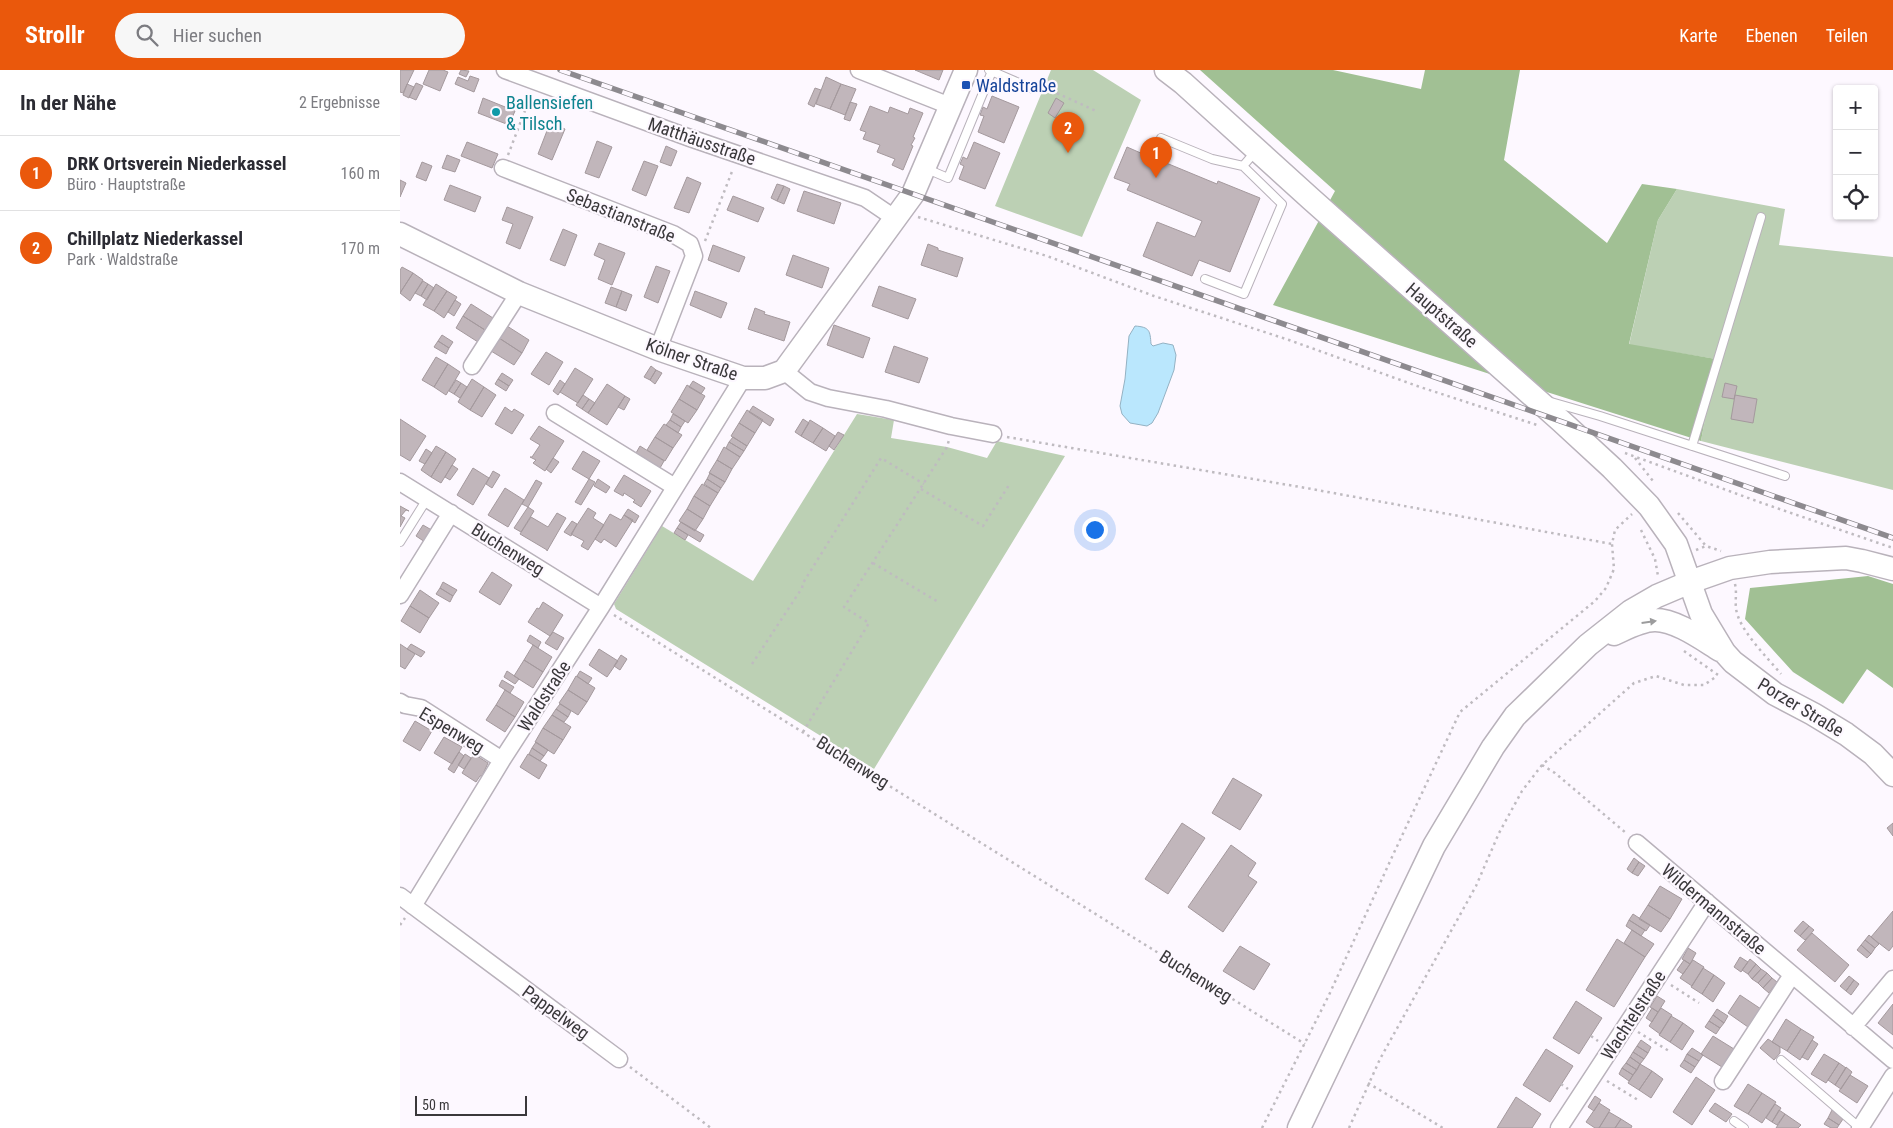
<!DOCTYPE html>
<html lang="de">
<meta charset="utf-8">
<style>
:root{--surface:#fff;--page:#f7f7f7;--text:#2b2b33;--muted:#7c7c81;--line:#e1e1e2;--accent:#ea580c}
body{margin:0;font-family:"Roboto Condensed",sans-serif;background:var(--page);color:var(--text)}
.controls{position:absolute;right:15px;top:15px;display:grid;overflow:hidden;border-radius:5px;box-shadow:0 1px 4px #0004}
.controls button{width:45px;height:45px;display:grid;place-items:center;padding:0;border:0;border-bottom:1px solid var(--line);background:var(--surface);color:var(--text);font:25px sans-serif}
.scale{position:absolute;left:15px;bottom:12px;width:112px;box-sizing:border-box;padding-left:5px;border:2px solid #3a383b;border-top:0;font-size:14px;line-height:18px;white-space:nowrap;color:#3a383b;-webkit-text-stroke:4px #fdf8ff;paint-order:stroke}
.you{position:absolute;left:694px;top:459px;width:18px;height:18px;margin:-12px;border:4px solid #fff;border-radius:50%;background:#1a73e8;box-shadow:0 0 0 8px #1a73e833}
.badge{display:grid;place-items:center;width:32px;height:32px;border-radius:50%;background:var(--accent);color:#fff;font-size:16px;font-weight:700}
.pin{position:absolute;translate:-50% -41px;filter:drop-shadow(0 1px 2px #0008)}
.pin::after{content:'';position:absolute;top:26px;width:18px;height:15px;background:inherit;clip-path:polygon(0 0,100% 0,50% 100%)}
.list{margin:0;padding:0;list-style:none}
h2{display:flex;justify-content:space-between;align-items:center;height:65px;margin:0;padding:0 20px;font-size:21px}
h2 small{font-size:16px;font-weight:400;color:var(--muted)}
.list li{display:grid;grid-template-columns:32px 1fr auto;gap:15px;align-items:center;box-sizing:border-box;height:75px;padding:0 20px;border-top:1px solid var(--line)}
.list b{display:block;font-size:19px;white-space:nowrap}
.list p{margin:0;font-size:16px;white-space:nowrap;color:var(--muted)}
.list em{font-size:16px;font-style:normal;color:var(--muted)}
.icon{flex:none;width:28px;height:28px;fill:none;stroke:currentColor;stroke-width:2;stroke-linecap:round;stroke-linejoin:round}
.map{position:relative;flex:none;width:1493px;height:1058px;overflow:hidden}
header{display:flex;align-items:center;gap:30px;box-sizing:border-box;height:70px;padding:0 25px;background:var(--accent);color:#fff}
header strong{font-size:24px}
nav{display:flex;gap:28px;margin-inline-start:auto;font-size:18px}
.search{width:350px;height:45px;background:var(--page);display:flex;align-items:center;gap:12px;box-sizing:border-box;padding:0 18px;border-radius:28px;color:var(--muted);font-size:19px}
main{display:flex}
aside{flex:1;background:var(--surface)}
.map>svg:first-child{display:block}
.green{fill:#bcd0b4}
.forest{fill:#a1c094}
.water{fill:#bae7fd;stroke:#94b2c3}
.building{fill:#c1b6bb;stroke:#a4999d}
.lines{fill:none;stroke-linecap:round;stroke-linejoin:round}
.lane-casing{stroke:#b9b2bb;stroke-width:10}
.street-casing{stroke:#b9b2bb;stroke-width:19}
.secondary-casing{stroke:#b9b2bb;stroke-width:25}
.path{stroke:#bfbbc0;stroke-width:2.5;stroke-dasharray:2.5 4;stroke-linecap:butt}
.lane{stroke:#fff;stroke-width:8}
.street{stroke:#fff;stroke-width:16}
.secondary{stroke:#fff;stroke-width:22}
.rail-casing{stroke:#8d8a8f;stroke-width:5.5}
.rail{stroke:#fdf8ff;stroke-width:4;stroke-dasharray:11;stroke-linecap:butt}
.oneway{fill:#9c9c9d}
.transit-dot{fill:#1a4fb4;stroke:#fdf8ff;stroke-width:2}
.culture-dot{fill:#0f9aa8;stroke:#fdf8ff;stroke-width:2}
.labels{text-anchor:middle;dominant-baseline:central;stroke-width:4.5;stroke-linejoin:round;paint-order:stroke}
.transit-label{font-size:18px;fill:#164399;stroke:#fdf8ff;text-anchor:start}
.culture-label{font-size:18px;fill:#0d838f;stroke:#fdf8ff;text-anchor:start}
.street-label{font-size:18px;fill:#3a383b;stroke:#fdf8ff}
</style>
<header>
<strong>Strollr</strong>
<div class="search"><svg class="icon" aria-label="search" viewBox="0 0 24 24"><circle cx="10" cy="10" r="6"/><path d="M15 15l6 6"/></svg>Hier suchen</div>
<nav><a>Karte</a><a>Ebenen</a><a>Teilen</a></nav>
</header>
<main>
<aside>
<h2>In der Nähe<small>2 Ergebnisse</small></h2>
<ul class="list">
<li><span class="badge">1</span><div><b>DRK Ortsverein Niederkassel</b><p>Büro · Hauptstraße</p></div><em>160 m</em></li>
<li><span class="badge">2</span><div><b>Chillplatz Niederkassel</b><p>Park · Waldstraße</p></div><em>170 m</em></li>
</ul>
</aside>
<div class="map">
<svg width="1493" height="1058" viewBox="0 0 1493 1058">
<rect width="100%" height="100%" fill="#fdf8ff"/>
<path class="green" d="M651,0h42l48,30 -59,137 -87,-31z
M1277,119l108,20 -6,36 114,12v233l-192,-49 15,-82 -87,-14 29,-125z
M457,344l37,6 -3,18 56,9 40,11 10,-17 68,15 -191,313 -258,-160 -2,-5 48,-78 91,55z"/>
<path class="forest" d="M800,0h133l88,19 4,-19h95l-16,90 103,83 35,-59 35,5 -19,31 -29,124 87,15 -15,82 -428,-136 62,-114z
M1468,506l25,8v104l-26,-19 -24,35 -50,-32 -48,-53 5,-31z"/>
<path class="water" d="M735,256c15,1 15,5 16,18l2,2 10,-3 10,2 3,10 -2,15 -16,43 -6,10 -5,3 -17,-3 -8,-9 -2,-8 5,-27 4,-43z"/>
<path class="building" d="M0,0h14l-11,23 -3,-1z
M29,0h14l5,2 -8,19 -17,-7z
M61,0l8,1 -3,6 -7,-3z
M515,0h28l-4,10z
M70,6l9,3 -5,13 -19,-8 3,-7 10,4z
M426,7l15,7 -11,25 -14,-5z
M16,13l7,3 -7,14 -7,-3z
M7,14l7,3 -5,11 -6,-3z
M441,14l15,5 -11,26 -15,-6z
M415,18l6,2 -7,17 -6,-3z
M592,26l27,11 -15,36 -26,-11 6,-16 -4,-1 3,-8 4,2z
M83,28l32,13 -6,14 -31,-12z
M656,28l8,5 -9,15 -7,-5z
M450,32l7,2 -7,17 -6,-2z
M470,36l18,7 2,-6 18,7 2,-6 13,5 -10,24 2,1 -4,7 2,1 -10,24 -11,-5 3,-6 -18,-7 3,-7 -17,-6 3,-7 -6,-2z
M150,53l15,6 -13,31 -14,-6z
M197,71l15,6 -13,31 -14,-5z
M67,72l31,12 -6,14 -31,-12z
M574,72l26,11 -15,36 -26,-10 5,-13 -4,-2 3,-7 4,2z
M266,76l11,5 -6,15 -11,-4z
M727,77l16,7 -1,3 7,3 3,-5 8,3 -1,2 58,24 1,-3 42,17 -30,74 -31,-12 -7,16 -49,-20 14,-34 38,15 7,-16 -75,-31 3,-6 -16,-6z
M47,85l13,5 -5,12 -13,-4z
M244,91l14,5 -12,30 -14,-6z
M22,92l10,4 -6,15 -10,-4z
M287,107l14,6 -12,30 -15,-5z
M0,110l6,3 -6,14z
M377,114l7,2 -7,15 -6,-3z
M50,115l31,12 -6,15 -31,-12z
M384,116l6,3 -6,15 -7,-3z
M404,121l37,12 -7,21 -37,-13z
M333,126l31,12 -6,14 -31,-12z
M107,137l26,10 -13,32 -14,-6 7,-19 -11,-4z
M163,159l14,6 -12,31 -15,-6z
M199,173l26,10 -13,32 -14,-6 7,-19 -11,-5z
M528,174l10,4v2l25,8 -6,19 -36,-12z
M313,175l32,12 -6,15 -31,-12z
M393,185l36,13 -7,20 -36,-13z
M256,196l14,5 -12,32 -14,-6z
M2,197l11,6 -13,20v-23z
M13,203l10,7 -13,21 -10,-8z
M23,211l5,3 -7,12 -6,-3z
M28,214l6,4 -7,12 -6,-4z
M36,214l11,7 -13,20 -11,-6z
M479,216l37,13 -8,20 -36,-13z
M211,217l11,4 -6,16 -11,-4z
M47,221l10,6 -13,21 -10,-7z
M222,221l10,4 -6,16 -10,-4z
M295,221l32,12 -6,15 -31,-13z
M55,230l6,4 -7,12 -6,-4z
M71,234l22,14 -8,12 -22,-14z
M355,238l10,4 -1,2 26,8 -6,19 -36,-12z
M63,246l22,14 -7,12 -22,-14z
M434,255l36,13 -7,20 -36,-13z
M107,256l22,14 -7,13 -23,-15z
M42,265l11,7 -4,6 -11,-7z
M99,268l23,15 -8,12 -23,-14z
M38,271l11,7 -3,6 -12,-7z
M494,276l34,12 -9,25 -34,-11z
M146,282l17,10 -14,23 -18,-11z
M36,287l12,7 -14,23 -12,-7z
M48,294l12,8 -14,23 -12,-8z
M251,296l5,4 -6,10 -6,-3z
M175,298l18,11 -15,24 -18,-11z
M256,300l6,3 -7,11 -5,-4z
M102,303l11,7 -4,6 -11,-7z
M72,309l12,8 -14,23 -12,-8z
M98,309l11,7 -3,5 -11,-7z
M56,310l5,3 -7,11 -5,-3z
M160,310l5,4 -7,11 -5,-4z
M293,311l12,7 -4,6 -12,-7z
M61,313l6,4 -7,11 -6,-4z
M1325,313l12,3 -3,13 -12,-2z
M207,314l18,12 -18,29 -19,-12z
M287,315l18,11 -8,14 -18,-11z
M84,317l12,8 -14,22 -12,-7z
M183,325l6,4 -7,10 -6,-4z
M1335,325l22,4 -4,24 -22,-4z
M225,326l5,3 -6,11 -6,-3z
M189,329l6,4 -7,10 -6,-4z
M279,329l18,11 -9,13 -17,-11z
M353,336l21,13 -4,7 -21,-14z
M105,337l7,5 2,-3 10,6 -12,19 -17,-10z
M347,340l16,10 -8,13 -16,-10z
M273,344l12,7 -4,6 -11,-7z
M0,349l26,17 -16,25 -10,-6z
M403,349l6,4 -8,13 -6,-4z
M270,350l11,7 -3,6 -12,-8z
M410,350l13,8 -10,15 -12,-7z
M339,353l16,10 -8,13 -16,-10z
M264,354l18,11 -9,13 -18,-11z
M139,356l25,15 -19,30 -12,-8 3,-3 -6,-3h2l8,-12 -10,-6z
M423,358l12,8 -9,15 -13,-8z
M438,362l6,3 -10,15 -5,-4z
M255,367l18,11 -8,13 -18,-11z
M333,367l14,9 -3,5 -15,-9z
M329,372l15,9 -4,6 -14,-9z
M36,376l10,6 -15,25 -10,-7z
M240,376l24,15 -4,7 -24,-15z
M324,377l16,10 -8,12 -15,-9z
M26,379l6,4 -7,11 -6,-3z
M183,381l17,10 -11,18 -17,-10z
M46,382l10,7 -15,24 -10,-6z
M153,388l6,4 -8,11 -5,-4z
M317,390l15,9 -7,13 -16,-9z
M52,395l6,4 -8,11 -5,-3z
M73,398l16,10 -16,27 -16,-10z
M93,401l7,4 -8,13 -6,-4z
M310,403l15,9 -4,6 -14,-9z
M224,405l27,16 -10,16 -8,-5 2,-2 -11,-7 -1,3 -9,-5z
M189,409l6,3 -14,23 -6,-3z
M198,409l12,8 -4,6 -12,-7z
M307,409l14,9 -3,5 -14,-9z
M136,410l6,3 -14,24 -6,-3z
M302,414l16,9 -8,13 -16,-10z
M105,418l19,12 -16,27 -20,-12z
M294,426l16,10 -7,13 -16,-10z
M0,436l9,5 -3,-1 -5,6 4,2 -5,9z
M128,437l6,4 -13,21 -7,-4z
M188,438l8,5 -3,5 11,7 -16,25 -7,-4 3,-5 -13,-7z
M228,439l11,7 -4,7 -11,-8z
M287,439l16,10 -8,12 -16,-10z
M157,443l9,5 -19,33v-1l-27,-16 11,-17 17,10z
M210,444l11,6 3,-5 9,5 -17,27 -12,-8 -3,4 -6,-4z
M172,451l5,3 -6,12 -7,-4z
M281,452l23,13 -4,7 -23,-14z
M23,455l12,7 -7,12 -12,-8z
M277,458l11,7 -3,5 -11,-7z
M92,502l20,13 -12,20 -21,-13z
M43,512l14,8 -4,6 -13,-8z
M40,518l13,8 -3,6 -14,-8z
M20,520l19,13 -10,15 -19,-12z
M143,532l20,13 -13,21 -22,-14 9,-14 2,1z
M10,536l19,12 -9,15 -19,-12z
M153,562l11,6 -7,12 -12,-7z
M130,565l11,7 -3,6 -11,-7z
M0,574l15,10 -10,15 -5,-3z
M11,574l14,8 -4,5 -14,-8z
M133,575l19,12 -9,15 -19,-12z
M199,579l19,12 -11,16 -18,-12z
M221,585l6,4 -7,11 -6,-4z
M124,590l19,12 -10,16 -19,-12z
M107,601l12,8 -4,5 -11,-7z
M180,601l12,7 -4,6 -11,-8z
M176,606l19,12 -8,14 -19,-12z
M102,610l12,7 -4,6 -11,-7z
M105,620l19,12 -9,15 -19,-12z
M168,620l19,12 -9,13 -19,-12z
M160,634l11,7 -3,6 -12,-8z
M96,635l19,12 -10,15 -19,-12z
M156,639l12,8 -4,5 -12,-7z
M152,645l19,12 -8,13 -20,-12z
M15,651l17,10 -12,20 -17,-10z
M143,658l20,12 -9,14 -19,-12z
M44,667l18,10 -10,17 -18,-11z
M136,672l12,8 -4,6 -12,-8z
M132,678l12,8 -4,5 -11,-7z
M59,682l5,4 -10,17 -6,-4z
M65,684l6,4 -7,11 -6,-4z
M74,684l14,9 -6,13h-2l-4,6 -14,-9z
M128,684l19,11 -8,14 -19,-12z
M833,708l29,17 -22,35 -28,-17z
M782,753l23,15 -37,56 -23,-15z
M1493,753v13l-6,-8z
M831,775l25,18 -8,13 9,6 -34,50 -35,-25z
M1234,788l5,4 -7,11 -5,-4z
M1239,792l6,4 -7,10 -6,-3z
M1260,816l22,13 -12,20 -22,-14z
M1248,835l22,14 -9,13 -22,-13z
M1493,841v35l-4,5 -18,-14z
M1233,844l17,11 -4,6 -17,-11z
M1229,850l16,10 -4,6 -15,-10z
M1403,851l6,5 -9,10 -6,-5z
M1409,856l5,4 -9,10 -5,-4z
M1232,860l22,14 -9,13 -21,-14z
M1412,863l37,32 -14,17 -38,-32z
M1469,865l10,9 -4,4 -10,-8z
M1217,869l28,18 -31,50 -28,-17z
M1465,870l10,8 -4,6 -10,-9z
M1461,875l10,9 -4,4 -10,-8z
M840,876l30,18 -16,26 -31,-19z
M1288,878l8,5 -6,11 -8,-5z
M1340,887l8,5 -7,10 -7,-5z
M1350,889l6,5 -8,10 -6,-4z
M1284,890l6,4 -7,10 -6,-4z
M1293,890l11,7 -12,19 -12,-8z
M1356,894l5,5 -9,10 -4,-5z
M1303,898l11,7 -12,19 -11,-7z
M1361,899l6,4 -9,10 -6,-4z
M1367,903l5,5 -9,10 -5,-5z
M1314,905l11,8 -12,19 -11,-8z
M1449,906l5,4 -8,11 -6,-5z
M1372,908l5,4 -8,11 -6,-5z
M1454,910l5,4 -8,11 -5,-4z
M1340,925l21,14 -13,18 -20,-14z
M1257,926l8,5 -7,11 -8,-5z
M1176,931l26,17 -23,36 -26,-16z
M1493,934v31l-15,-12z
M1252,938l6,4 -6,10 -6,-4z
M1261,938l11,7 -12,19 -11,-8z
M1317,939l11,7 -4,7 -11,-8z
M1313,945l11,8 -4,5 -11,-7z
M1271,946l12,7 -13,19 -11,-7z
M1386,949l15,10 -14,22 -15,-9z
M1309,951l11,7 -4,6 -11,-7z
M1283,953l11,8 -12,19 -12,-8z
M1401,959l13,8 -14,23 -13,-9z
M1313,966l21,13 -12,18 -21,-13z
M1368,969l12,8v6l-6,7 -14,-12z
M1241,970l10,7 -3,6 -11,-7z
M1412,970l6,4 -10,16 -6,-3z
M1237,976l11,7 -4,6 -11,-7z
M1292,978l11,7 -4,6 -12,-7z
M1146,979l27,17 -23,36 -27,-17z
M1233,982l11,7 -4,5 -10,-7z
M1287,984l12,7 -4,6 -11,-7z
M1424,984l15,9 -13,20 -15,-9z
M1230,987l10,7 -3,6 -11,-7z
M1284,990l11,7 -4,6 -11,-7z
M1226,993l11,7 -4,5 -11,-7z
M1439,993l7,5 -11,17 -7,-5z
M1240,994l12,7 -13,19 -11,-7z
M1446,997l6,5 -11,17 -6,-4z
M1222,998l11,7 -4,6 -10,-7z
M1252,1001l11,8 -12,19 -12,-8z
M1450,1005l18,11 -11,17 -18,-12z
M1296,1007l19,13 -23,35 -19,-13z
M1348,1014l14,9 -14,21 -14,-8z
M1362,1023l14,9 -14,21 -14,-9z
M1195,1026l6,4 -7,11 -6,-4z
M1116,1027l25,17 -9,14h-35z
M1199,1033l11,7 -11,18h-4l-9,-6z
M1315,1033l17,11 -6,8 -17,-11z
M1375,1034l6,4 -9,14 -6,-4z
M1379,1040l6,4 -8,11 -5,-3z
M1432,1040l11,9 -4,6 -11,-7z
M1209,1042l12,7 -6,9h-16z
M1385,1044l16,11 -3,3h-22z
M1428,1048l11,7 -2,3h-6l-7,-4z
M1221,1049l11,7 -1,2h-16z"/>
<g class="lines">
<defs>
<path id="lane" d="M589,0l44,19
M761,68l51,21 31,7 12,-14
M527,99l21,9 44,-107
M805,209l39,15 38,-90 -39,-38
M1151,332l49,14 185,60
M1292,376l69,-229
M0,472l27,-43
M1381,990l79,68
M1334,1051l10,7"/>
<path id="street" d="M105,0l185,68 175,60 31,21
M459,0l91,36
M103,98l170,66 17,10 4,12 -36,93
M72,296l47,-73
M384,301l26,21 18,6 58,11 65,17 42,8
M155,343l120,74
M0,412l201,125
M0,525l51,-82
M0,632l5,3 16,3 81,52
M1237,773l256,217
M0,826l219,163
M13,836l89,-146 99,-153 142,-229
M1453,957l40,-48
M1323,1011l69,-106
M1159,1058l148,-226
M1460,1058l33,-52"/>
<path id="secondary" d="M766,0l17,13 128,116 250,222 51,47 37,38 27,38 25,70 23,38 9,10 42,32 38,20 33,20 27,20 20,21
M0,164l119,59 139,56 85,29h22l19,-7 129,-177 53,-124
M1214,564c13,-6 27,-14 41,-14 21,0 47,19 65,30
M899,1058l135,-282 59,-99 22,-31 73,-71 43,-34 26,-15 33,-14 40,-14 40,-6 76,-4 16,3 31,8"/>
</defs>
<use href="#lane" class="lane-casing"/>
<use href="#street" class="street-casing"/>
<use href="#secondary" class="secondary-casing"/>
<path class="path" d="M644,21l15,3 39,18
M108,85l23,-60
M518,147l129,39 107,40 135,44 131,47 117,38
M305,171l28,-72
M607,367l299,51 306,56
M1225,383l137,50 131,45
M1235,388l18,23
M521,419l62,37 26,-41
M1278,443l28,33 15,5
M1241,460l14,29 3,17
M1296,480l10,-4
M473,493l67,40
M1335,514c2,9 0,16 1,24 2,21 31,49 45,66
M214,545l691,429
M1284,581l37,26
M352,594l50,-76 1,-5 78,-125 43,26
M403,662l66,-109 -25,-16 103,-160 2,-7
M1142,695l13,8 71,60
M0,855l5,-7
M1271,915l28,18
M1238,962l31,19
M1191,966l7,5
M230,997l81,61
M1207,1011l31,19
M968,1013l75,45
M1161,1014l7,5
M862,1058l67,-133 63,-138 68,-145 135,-111 11,-13 8,-19 -2,-25 3,-14 17,-16
M949,1058l31,-69 96,-173 23,-53 23,-42 20,-26 92,-82 22,-7 28,9h20l13,-9"/>
<use href="#lane" class="lane"/>
<use href="#street" class="street"/>
<use href="#secondary" class="secondary"/>
<defs>
<path id="rail" d="M160,0l1333,468"/>
</defs>
<use href="#rail" class="rail-casing"/>
<use href="#rail" class="rail"/>
</g>
<defs><path id="oneway-solid" d="M-6-.8H1V-3.2L6.5 0L1 3.2V.8H-6Z" transform="scale(1.25)"/></defs>
<use class="oneway" href="#oneway-solid" transform="translate(1249 552) rotate(-8)"/>
<rect class="transit-dot" x="561" y="10" width="10" height="10" rx="2.5"/>
<circle class="culture-dot" cx="96" cy="42" r="5"/>
<g class="labels">
<g class="transit-label">
<text x="576" y="15">Waldstraße</text>
</g>
<g class="culture-label">
<text x="106" y="32">Ballensiefen<tspan x="106" dy="21">&amp; Tilsch</tspan></text>
</g>
<g class="street-label">
<text transform="translate(302 71) rotate(19)">Matthäusstraße</text>
<text transform="translate(221 145) rotate(22)">Sebastianstraße</text>
<text transform="translate(1042 245) rotate(41)">Hauptstraße</text>
<text transform="translate(292 289) rotate(19)">Kölner Straße</text>
<text transform="translate(108 479) rotate(32)">Buchenweg</text>
<text transform="translate(144 626) rotate(-57)">Waldstraße</text>
<text transform="translate(1401 637) rotate(31)">Porzer Straße</text>
<text transform="translate(52 660) rotate(31)">Espenweg</text>
<text transform="translate(453 692) rotate(32)">Buchenweg</text>
<text transform="translate(1314 839) rotate(40)">Wildermannstraße</text>
<text transform="translate(796 906) rotate(32)">Buchenweg</text>
<text transform="translate(156 942) rotate(36)">Pappelweg</text>
<text transform="translate(1233 945) rotate(-57)">Wachtelstraße</text>
</g>
</g>
</svg>
<div class="controls">
<button>+</button>
<button>−</button>
<button><svg class="icon" aria-label="locate" viewBox="0 0 24 24"><circle cx="12" cy="12" r="6"/><path d="M12 2v4M12 18v4M2 12h4M18 12h4"/></svg></button>
</div>
<div class="scale">50 m</div>
<div class="you"></div>
<div class="pin badge" style="left:756px;top:108px">1</div>
<div class="pin badge" style="left:668px;top:83px">2</div>
</div>
</main>
